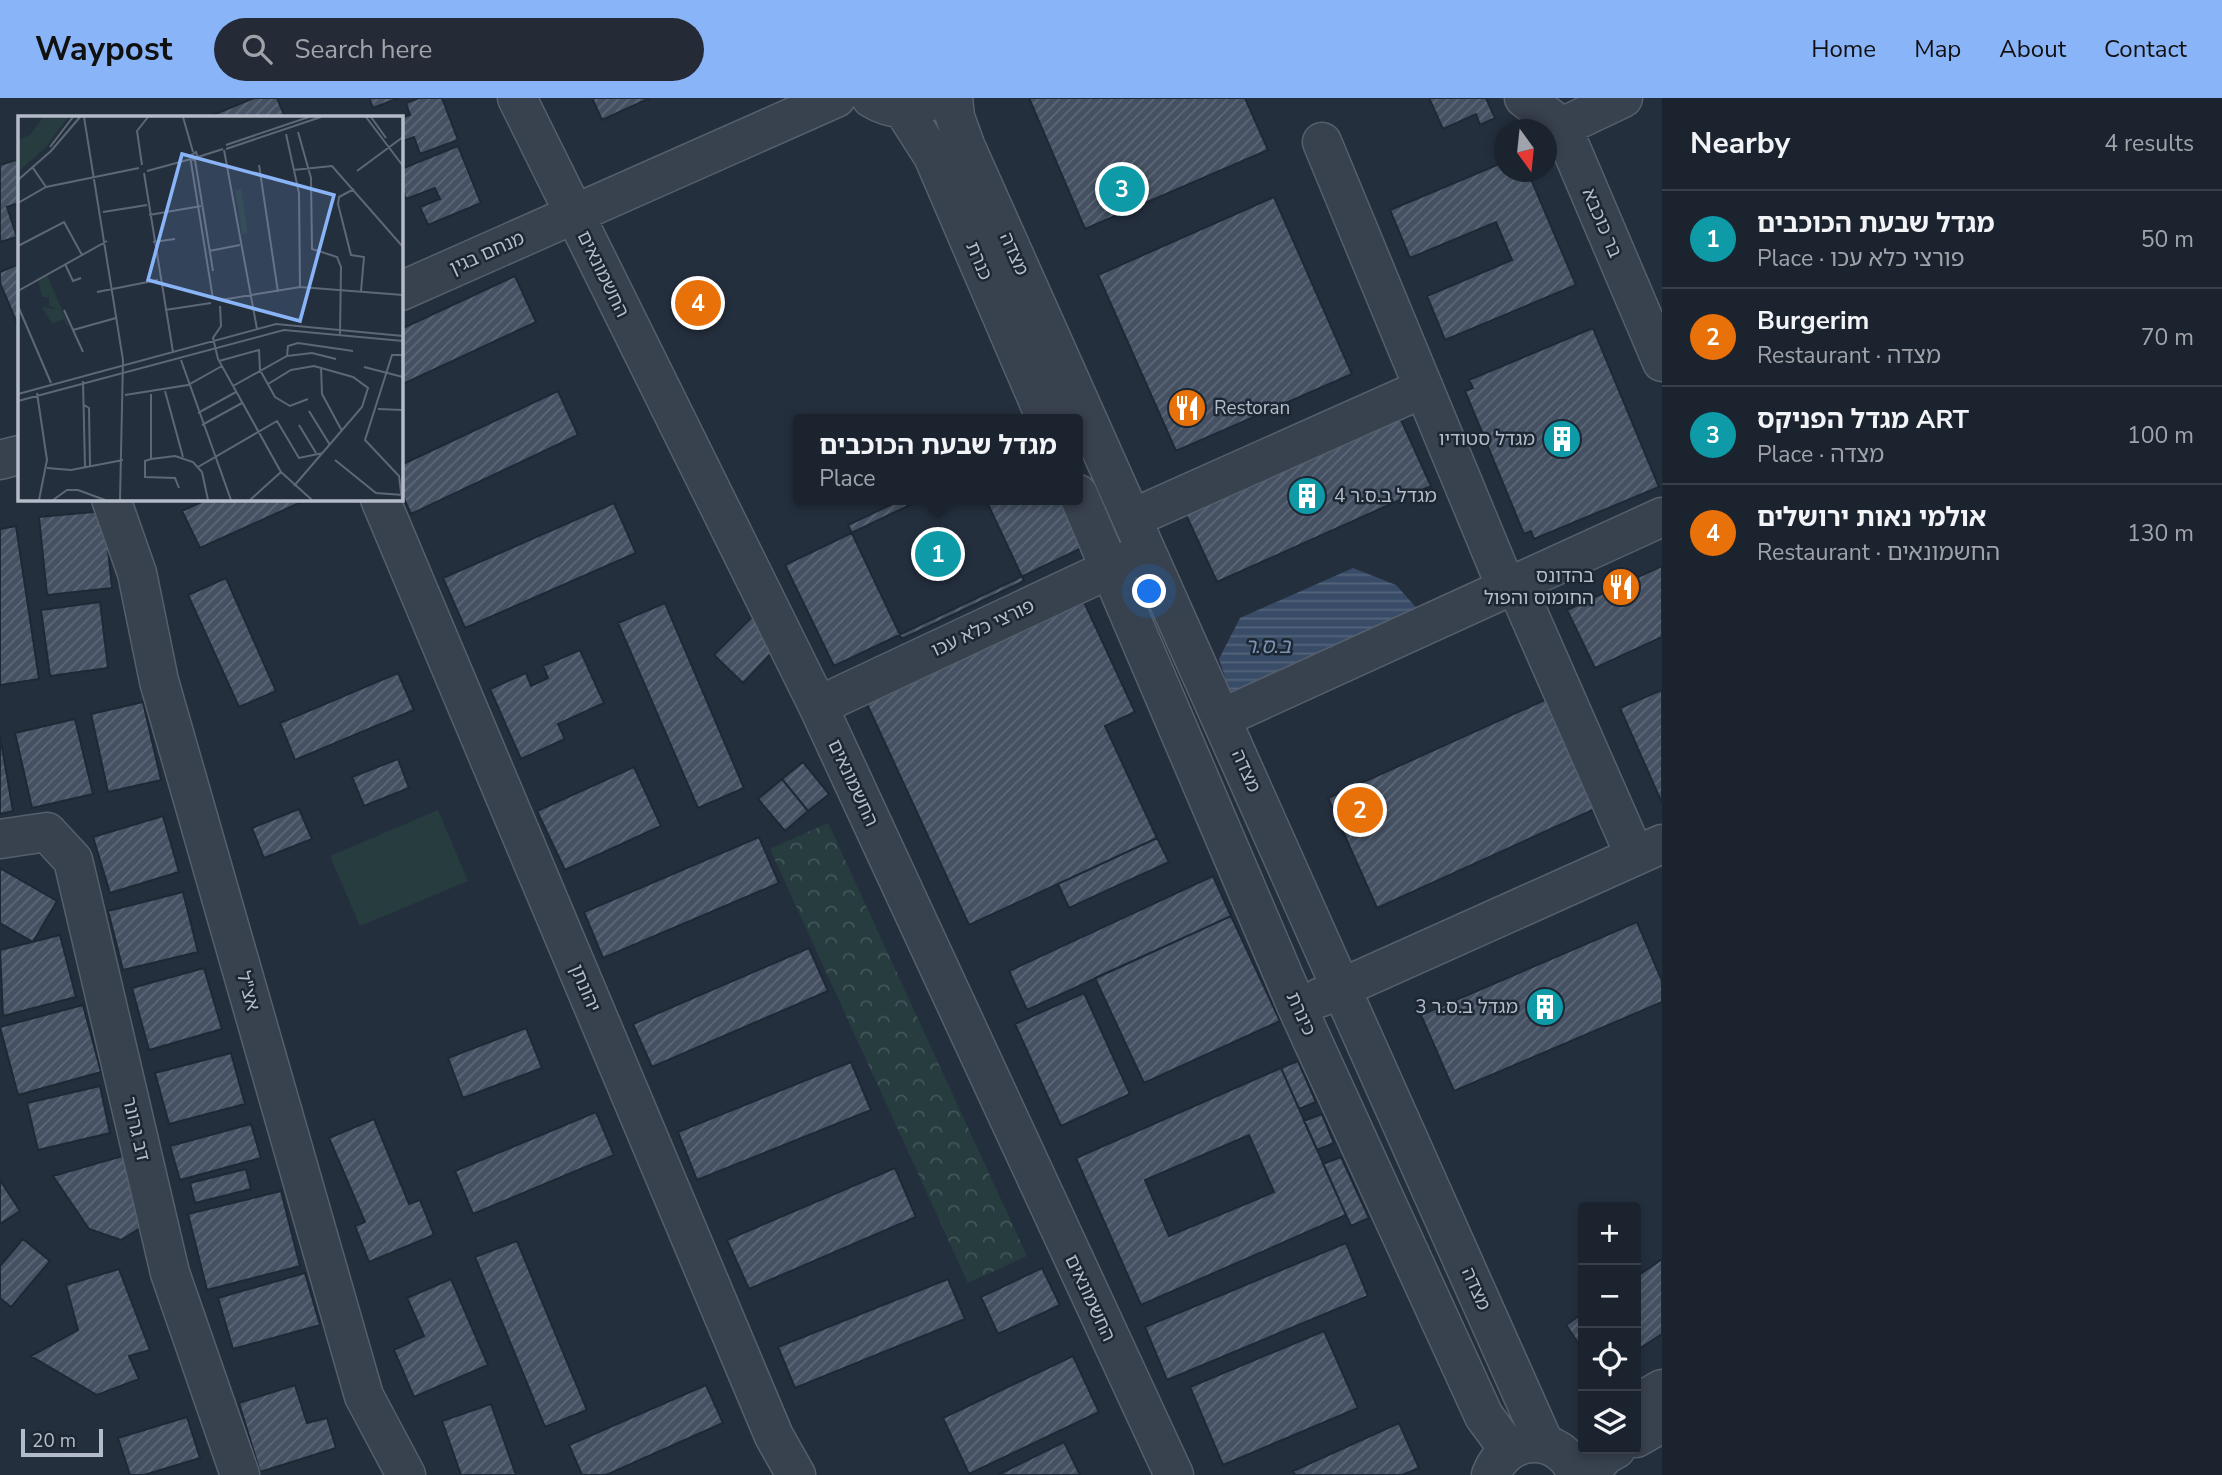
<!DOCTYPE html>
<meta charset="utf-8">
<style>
:root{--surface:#1b232e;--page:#242b36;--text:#f1f3f6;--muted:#a0a4aa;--line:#39404a;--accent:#8ab4f8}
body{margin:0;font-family:"Nunito Sans","Noto Sans Hebrew",sans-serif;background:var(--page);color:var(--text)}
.controls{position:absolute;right:21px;bottom:21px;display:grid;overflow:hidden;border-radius:7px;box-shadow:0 4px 10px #0003}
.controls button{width:63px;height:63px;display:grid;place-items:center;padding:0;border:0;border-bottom:2px solid var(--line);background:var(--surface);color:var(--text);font:35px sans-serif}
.compass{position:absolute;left:1494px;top:21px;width:63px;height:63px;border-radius:50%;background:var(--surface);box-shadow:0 4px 10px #0003;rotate:165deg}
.scale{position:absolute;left:21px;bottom:18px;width:82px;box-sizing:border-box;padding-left:7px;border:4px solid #b4bcc9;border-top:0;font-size:19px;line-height:24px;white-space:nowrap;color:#b4bcc9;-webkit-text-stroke:5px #1d2633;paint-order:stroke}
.you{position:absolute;left:1150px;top:494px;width:24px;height:24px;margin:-18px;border:5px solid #fff;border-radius:50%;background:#1a73e8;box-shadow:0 0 0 10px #1a73e833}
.badge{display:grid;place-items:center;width:46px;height:46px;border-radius:50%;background:var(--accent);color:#fff;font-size:23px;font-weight:700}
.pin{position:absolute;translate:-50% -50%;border:4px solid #fff;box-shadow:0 2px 7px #0006}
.popup{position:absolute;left:793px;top:316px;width:290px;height:91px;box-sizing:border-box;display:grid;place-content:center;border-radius:7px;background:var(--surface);filter:drop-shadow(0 2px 5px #0005);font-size:23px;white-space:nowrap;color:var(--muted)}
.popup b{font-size:26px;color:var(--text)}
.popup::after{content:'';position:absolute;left:50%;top:100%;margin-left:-14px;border:14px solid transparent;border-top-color:var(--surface)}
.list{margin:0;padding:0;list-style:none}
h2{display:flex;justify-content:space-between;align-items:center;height:91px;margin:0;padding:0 28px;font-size:30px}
h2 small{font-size:23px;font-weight:400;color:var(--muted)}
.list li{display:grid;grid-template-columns:46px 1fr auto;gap:21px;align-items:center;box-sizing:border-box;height:98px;padding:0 28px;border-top:2px solid var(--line)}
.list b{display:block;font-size:26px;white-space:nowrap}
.list p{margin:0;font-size:23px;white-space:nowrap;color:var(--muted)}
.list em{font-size:23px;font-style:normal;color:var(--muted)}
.icon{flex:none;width:38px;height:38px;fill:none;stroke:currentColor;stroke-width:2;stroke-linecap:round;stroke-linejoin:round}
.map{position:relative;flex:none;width:1662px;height:1377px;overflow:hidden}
header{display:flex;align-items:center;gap:42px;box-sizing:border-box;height:98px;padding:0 35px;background:var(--accent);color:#111}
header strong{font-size:33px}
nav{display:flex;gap:38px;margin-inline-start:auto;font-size:24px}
.search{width:490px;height:63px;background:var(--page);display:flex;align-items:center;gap:18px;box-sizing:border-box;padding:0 24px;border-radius:38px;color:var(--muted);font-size:26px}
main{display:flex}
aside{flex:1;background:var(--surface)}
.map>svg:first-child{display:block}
.green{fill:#263c3f}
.park{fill:url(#park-crowns)}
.water{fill:url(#water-rules)}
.building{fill:url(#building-hatch);stroke:#1f2835;stroke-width:2;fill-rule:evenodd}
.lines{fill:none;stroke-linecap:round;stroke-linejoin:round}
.minor-casing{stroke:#565f6c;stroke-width:41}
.minor{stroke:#38414e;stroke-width:38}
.labels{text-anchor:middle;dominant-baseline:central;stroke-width:5;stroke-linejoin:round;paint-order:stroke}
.street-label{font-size:19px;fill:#b4bcc9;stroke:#1d2633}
.poi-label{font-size:19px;fill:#b4bcc9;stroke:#1d2633;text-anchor:end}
.water-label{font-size:21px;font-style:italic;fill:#7c92b1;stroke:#1d2633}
.inset-road{fill:none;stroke:#5e6776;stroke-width:2}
.view{fill:#8ab4f8;fill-opacity:0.15;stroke:#8ab4f8;stroke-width:3.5}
.inset-edge{fill:none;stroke:#b4bcc9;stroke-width:3.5}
</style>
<header>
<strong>Waypost</strong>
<div class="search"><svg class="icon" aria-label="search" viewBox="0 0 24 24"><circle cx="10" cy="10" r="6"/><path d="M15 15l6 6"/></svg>Search here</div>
<nav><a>Home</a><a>Map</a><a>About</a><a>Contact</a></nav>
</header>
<main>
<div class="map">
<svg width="1662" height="1377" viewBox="0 0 1662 1377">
<defs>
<pattern id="park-crowns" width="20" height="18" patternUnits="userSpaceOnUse" patternTransform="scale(1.75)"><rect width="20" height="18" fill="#263c3f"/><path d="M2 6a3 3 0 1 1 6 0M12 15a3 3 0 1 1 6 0" fill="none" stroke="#435659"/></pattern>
<pattern id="water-rules" width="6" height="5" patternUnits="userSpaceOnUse" patternTransform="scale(1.75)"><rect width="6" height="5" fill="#394c67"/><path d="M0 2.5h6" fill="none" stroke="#53647b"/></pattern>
<pattern id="building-hatch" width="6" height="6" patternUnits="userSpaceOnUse" patternTransform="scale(1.75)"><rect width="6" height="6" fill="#455162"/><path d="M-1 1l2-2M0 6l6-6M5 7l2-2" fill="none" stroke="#5d6877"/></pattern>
</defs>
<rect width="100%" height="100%" fill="#242f3e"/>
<path class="green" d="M438,712l30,71 -108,45 -30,-70z"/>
<path class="park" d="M828,725l199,433 -59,27 -198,-434z"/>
<path class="water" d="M1353,470l43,17 26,29 -189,87 -14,-42 21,-41z"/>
<path class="building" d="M254,0h23l8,19h-77z
M369,0h30l-26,10z
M419,0h23l16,42 -38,14 -6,-17 -13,5v-24l9,-3 -4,-12z
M592,0h58l-48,22z
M1029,0h216l23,52 -183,79z
M1429,0h57l9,20 -15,7 -4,-11 -33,15z
M458,48l23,57 -53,22 -8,-18 20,-8 -5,-11 -29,11 -5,-13v-17z
M19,61v44l-12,4 10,30 -17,5v-77z
M1504,64v10h24l48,113 -131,55 -18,-44 85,-36 -16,-38 -86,36 -20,-48z
M1274,99l78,177 -176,77 -78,-176z
M19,166v64l-19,-45v-11z
M515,178l21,46 -135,63v-56z
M1593,230l66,159 -125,52 -3,-8 -7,3 -59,-143 8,-3 -4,-8z
M558,293l20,44 -167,79 -10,-22v-27z
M1397,313l34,75 -214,96 -35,-76z
M208,401h100l-108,49 -18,-37z
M901,402h85l38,81 -122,58 -54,-114z
M920,402h149l21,44 -256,122 -49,-101z
M614,405l22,50 -171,75 -22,-50z
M104,413l8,77 -65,7 -8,-78z
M16,428l23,153 -39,6v-156z
M1662,468v71l-67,31 -28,-58z
M226,480l50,113 -37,16 -51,-112z
M100,504l8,66 -58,8 -9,-66z
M1084,504l51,110 -30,14 52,112 -188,87 -103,-223z
M665,505l79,185 -46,20 -80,-185z
M752,519l28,27 -37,39 -29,-28z
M580,552l24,53 -46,21 7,15 -44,20 -31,-70 36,-16 5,13 17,-8 -5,-12z
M398,575l16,37 -119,50 -15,-37z
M1662,592v113l-42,-95z
M1547,601l50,109 -220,100 -49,-110z
M143,604l18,78 -53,12 -17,-78z
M75,621l18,75 -61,14 -17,-75z
M0,638l13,75 -13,3z
M398,661l11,29 -45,18 -12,-29z
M803,664l26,32 -21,17 -26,-32z
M634,669l27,59 -96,44 -28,-59z
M782,681l26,32 -23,20 -27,-32z
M299,711l13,30 -48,19 -12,-30z
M163,718l16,56 -69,21 -17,-56z
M759,739l20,46 -176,75 -19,-46z
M1157,740l12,24 -100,46 -11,-24z
M0,770l57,33 -24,41 -33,-19z
M1213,778l18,40 -204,94 -18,-39z
M183,794l15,60 -75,18 -15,-59z
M1231,818l49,105 -136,62 -49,-105z
M1637,824l25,59v21l-208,89 -33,-76z
M60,837l16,62 -73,19 -3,-66z
M809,850l19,43 -176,76 -19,-43z
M204,870l18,61 -73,21 -17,-62z
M1084,895l46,101 -69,32 -46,-102z
M83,907l18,67 -83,23 -18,-68z
M526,930l16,40 -79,30 -15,-40z
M231,955l14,51 -76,20 -14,-51z
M1298,963l18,41 -17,7 -18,-41z
M851,964l20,48 -174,70 -19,-48z
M1281,970l65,147 -205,90 -65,-147zM1249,1037l25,57 -105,44 -24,-56z
M100,988l10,47 -72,17 -11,-47z
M596,1014l18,43 -141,59 -18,-43z
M1322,1016l12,29 -17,7 -13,-29z
M374,1021l35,85 11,-4 14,35 -65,27 -14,-36 10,-4 -36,-84z
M251,1026l10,34 -81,22 -10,-34z
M126,1057l16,72 -21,13 -32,-11 -36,-53z
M1341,1059l28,61 -18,8 -28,-62z
M895,1070l21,49 -167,72 -22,-49z
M246,1071l5,20 -56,14 -5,-20z
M0,1082l20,31 -20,13z
M281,1093l19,75 -93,24 -19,-76z
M23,1141l27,22 -39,46 -11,-9v-32z
M517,1143l70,169 -42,17 -70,-170z
M1346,1145l22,53 -201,84 -22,-53z
M1662,1161v75l-26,17v-74z
M1042,1170l18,37 -62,29 -17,-37z
M119,1171l31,81 -21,6 10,23 -42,16 -66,-39 47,-26 -12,-45z
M305,1175l15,52 -87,24 -15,-51z
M451,1181l37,86 -74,32 -20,-47 30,-14 -17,-38z
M948,1181l17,40 -170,69 -17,-41z
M1583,1215v37l-17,-25z
M1324,1233l34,77 -135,57 -33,-78z
M1073,1258l26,56 -130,62 -26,-56z
M295,1287l12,38 20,-5 9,30 -76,24 -21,-69z
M706,1287l17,38 -117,52h-24l-13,-30z
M491,1306l25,71h-55l-19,-54z
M187,1319l13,41 -56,17h-14l-12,-37z
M1399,1325l20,45 -17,7h-107l-2,-4z
M1064,1344l16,33h-82z"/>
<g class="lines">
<defs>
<path id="minor" d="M517,0l301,608 356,769
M871,0c18,11 37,14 57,4
M953,0l2,19 10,28 579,1298
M1524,0l38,29 100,235
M903,11l30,47 113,263
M1562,29l61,-29
M1322,44l184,445
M401,193l435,-193
M0,362l19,-5
M1078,396l219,513 187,409 25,34
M111,401l26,74 22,108 205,715 42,79
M380,401l394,937 22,39
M1133,420l291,-130
M1515,485l120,273
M818,608l315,-148
M1222,620l440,-201
M0,741l47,-7 26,28 97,413 70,202
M1319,900l343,-154
M1636,1306l26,-15
M1636,1340l26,-15
M1491,1377c16,-43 71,-42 86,0
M1588,1377l17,-20 11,-6"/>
</defs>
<use href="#minor" class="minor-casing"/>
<use href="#minor" class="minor"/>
</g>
<defs>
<symbol id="restaurant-disc" viewBox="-11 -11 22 22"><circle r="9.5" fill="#e8710a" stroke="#1d2633"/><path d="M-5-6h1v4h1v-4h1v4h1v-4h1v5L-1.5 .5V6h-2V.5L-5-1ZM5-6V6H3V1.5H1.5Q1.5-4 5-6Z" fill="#fff"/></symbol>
<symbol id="building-disc" viewBox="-11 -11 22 22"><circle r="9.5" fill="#0f9aa8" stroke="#1d2633"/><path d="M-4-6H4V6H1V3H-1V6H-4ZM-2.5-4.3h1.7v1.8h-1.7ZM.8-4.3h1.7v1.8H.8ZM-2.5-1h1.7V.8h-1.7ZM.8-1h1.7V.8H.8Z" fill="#fff"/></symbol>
</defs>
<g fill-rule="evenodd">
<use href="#restaurant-disc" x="1165" y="288" width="44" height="44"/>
<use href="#building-disc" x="1540" y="319" width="44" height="44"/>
<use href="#building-disc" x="1285" y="376" width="44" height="44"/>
<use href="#restaurant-disc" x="1599" y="467" width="44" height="44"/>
<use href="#building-disc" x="1523" y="887" width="44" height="44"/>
</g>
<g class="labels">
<g class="street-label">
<text transform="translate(1602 125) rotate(67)">בר כוכבא</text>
<text transform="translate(487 155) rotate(-24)">מנחם בגין</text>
<text transform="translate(1014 156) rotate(66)">מצדה</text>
<text transform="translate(979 163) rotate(67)">כנרת</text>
<text transform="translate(603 176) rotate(64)">החשמונאים</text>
<text transform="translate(983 530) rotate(-25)">פורצי כלא עכו</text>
<text transform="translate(1246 673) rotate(66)">מצדה</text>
<text transform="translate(853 685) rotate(65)">החשמונאים</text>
<text transform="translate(585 890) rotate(67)">יהונתן</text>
<text transform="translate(248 893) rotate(74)">אצ"ל</text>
<text transform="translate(1301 916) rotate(66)">כינרת</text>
<text transform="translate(136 1031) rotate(77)">דב גרונר</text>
<text transform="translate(1476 1191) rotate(66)">מצדה</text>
<text transform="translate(1090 1200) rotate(65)">החשמונאים</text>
</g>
<g class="poi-label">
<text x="1214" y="310" text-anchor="start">Restoran</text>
<text x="1535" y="341">מגדל סטודיו</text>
<text x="1334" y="398" text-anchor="start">מגדל ב.ס.ר 4</text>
<text x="1594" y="478">בהדונס<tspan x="1594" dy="22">החומוס והפול</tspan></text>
<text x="1518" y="909">מגדל ב.ס.ר 3</text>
</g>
<g class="water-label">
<text x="1268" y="548">ב.ס.ר</text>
</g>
</g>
<g transform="translate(18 18)">
<rect width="385" height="385" fill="#242f3e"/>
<path d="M25,1h25l-22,30 -28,25v-32l12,-5zM223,73l7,44 -6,1 -7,-44zM29,159l22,51h-2l-3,-7 -12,5 -10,-17 16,2 -9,-3v-8l-7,-1 -4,-17z" fill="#263c3f"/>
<path class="inset-road" d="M66,1l39,243 -3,140M165,1l10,35M348,1l37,49M353,1l15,21M280,16l13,46 1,71 25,8 4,10 -1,67M268,18l13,59 1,94M208,29l83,-28M32,31l23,-30M208,33l95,-32M206,34l33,179M180,41l25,-8M174,44l6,-2 -2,-6 -6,4 23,143M177,44l18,111M124,49l-5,-34 11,-14M241,49l19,127M15,52l13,19M275,54l39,-4 71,81M129,55l44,-12M339,55l46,-34M126,57l29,179M0,64l33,-29 29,-34M336,73l-15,8 -1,7 13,51 13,2 -3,34M0,87l28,-16 93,-19M85,96l44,-7M131,99l52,-9M135,126l22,-3M0,130l46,-24 18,33M191,135l31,-6M47,148l8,17 8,-3M0,175l89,-50M79,176l61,-12M203,184l79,-13 103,8M0,190l33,77M202,190l1,20 -8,12 5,21 63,113 31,28M46,194l19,42M147,194l46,-7M55,214l43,-12M269,240l1,-10 10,-3 55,8M163,244l50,140M201,245l40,-11 1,20 15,27 15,9 18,-7M303,251l1,27 20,37M346,251l39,10M65,265l2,86M250,268l23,-14 23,-4 39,11 15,11 -6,19 -68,79M215,270l54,-30 25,-3 24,6M147,275l18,66M19,277l10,67 -8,40M0,278l258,-70 127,12M107,279l63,-10 34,-19M0,285l266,-71 119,11M66,289l5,3 1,58M360,293l25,1M291,295l21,34M180,297l38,-21M184,309l40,-22M281,309l17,28M133,343l24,-3 18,6 9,10 6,28M133,343v-65M133,343l-6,2v16l30,1 4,10M317,344l41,33 27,2M180,351l79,-46 22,37 24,-5M29,352l24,2 52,-10M35,384l14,-10h11l27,10M232,384l31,-28M384,384l-3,-24 -34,-36 27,-85h11"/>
<path class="view" d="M164,38l152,41 -34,126 -152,-41z"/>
<rect width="385" height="385" class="inset-edge"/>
</g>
</svg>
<div class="controls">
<button>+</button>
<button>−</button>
<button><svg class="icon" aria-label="locate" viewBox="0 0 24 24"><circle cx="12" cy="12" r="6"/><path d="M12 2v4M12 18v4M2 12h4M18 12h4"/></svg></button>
<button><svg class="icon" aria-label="layers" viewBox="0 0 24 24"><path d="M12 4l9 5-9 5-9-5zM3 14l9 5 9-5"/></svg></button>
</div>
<svg class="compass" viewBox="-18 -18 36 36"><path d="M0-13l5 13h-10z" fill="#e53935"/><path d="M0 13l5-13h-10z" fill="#a0a4aa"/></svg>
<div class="scale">20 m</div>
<div class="you"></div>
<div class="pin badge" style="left:938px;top:456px;background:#0f9aa8">1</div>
<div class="popup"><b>מגדל שבעת הכוכבים</b>Place</div>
<div class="pin badge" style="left:1360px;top:712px;background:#e8710a">2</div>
<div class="pin badge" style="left:1122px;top:91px;background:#0f9aa8">3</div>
<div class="pin badge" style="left:698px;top:205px;background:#e8710a">4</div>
</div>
<aside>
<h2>Nearby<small>4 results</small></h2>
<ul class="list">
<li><span class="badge" style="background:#0f9aa8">1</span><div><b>מגדל שבעת הכוכבים</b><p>Place · פורצי כלא עכו</p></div><em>50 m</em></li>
<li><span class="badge" style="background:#e8710a">2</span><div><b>Burgerim</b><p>Restaurant · מצדה</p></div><em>70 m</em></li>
<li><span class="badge" style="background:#0f9aa8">3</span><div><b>מגדל הפניקס ART</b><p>Place · מצדה</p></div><em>100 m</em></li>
<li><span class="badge" style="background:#e8710a">4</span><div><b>אולמי נאות ירושלים</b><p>Restaurant · החשמונאים</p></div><em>130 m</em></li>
</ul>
</aside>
</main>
